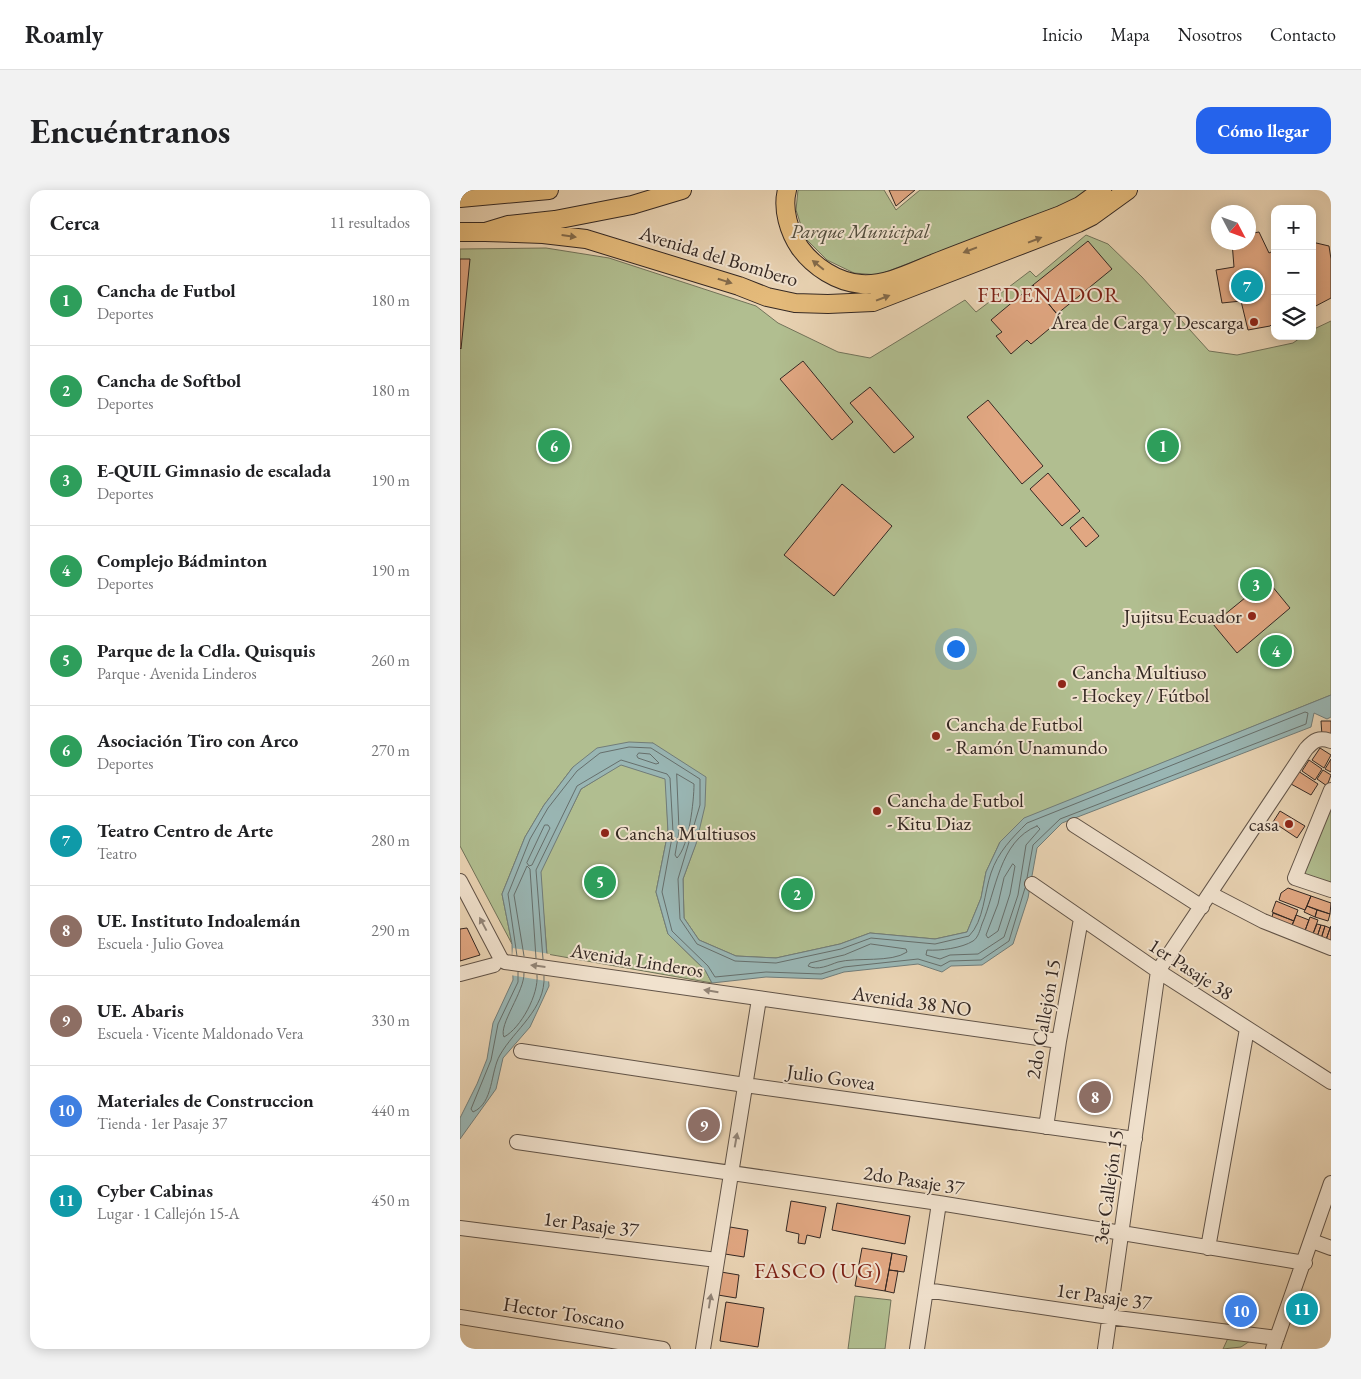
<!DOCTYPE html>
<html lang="es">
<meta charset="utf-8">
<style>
:root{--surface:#fff;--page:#f2f2f2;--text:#202124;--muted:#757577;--line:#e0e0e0;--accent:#2563eb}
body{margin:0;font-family:"EB Garamond",serif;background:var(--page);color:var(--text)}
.controls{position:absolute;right:15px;top:15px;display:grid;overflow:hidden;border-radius:10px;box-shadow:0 2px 12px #0003}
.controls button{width:45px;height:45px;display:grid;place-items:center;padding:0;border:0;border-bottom:1px solid var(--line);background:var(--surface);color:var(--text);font:25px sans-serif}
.compass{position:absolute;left:751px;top:15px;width:45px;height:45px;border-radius:50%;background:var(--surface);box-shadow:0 2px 12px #0003;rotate:131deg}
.you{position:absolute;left:495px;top:458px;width:18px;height:18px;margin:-12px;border:4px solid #fff;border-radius:50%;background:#1a73e8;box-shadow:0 0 0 8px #1a73e833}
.badge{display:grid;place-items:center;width:32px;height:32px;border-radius:50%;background:var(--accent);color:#fff;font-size:16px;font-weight:700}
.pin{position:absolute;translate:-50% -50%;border:2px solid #fff;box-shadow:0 1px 5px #0006}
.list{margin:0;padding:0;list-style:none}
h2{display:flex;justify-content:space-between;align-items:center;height:65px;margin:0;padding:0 20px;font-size:21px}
h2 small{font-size:16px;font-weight:400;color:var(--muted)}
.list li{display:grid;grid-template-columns:32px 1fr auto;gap:15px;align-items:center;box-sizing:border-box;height:90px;padding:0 20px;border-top:1px solid var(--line)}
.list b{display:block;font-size:19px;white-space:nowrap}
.list p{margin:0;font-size:16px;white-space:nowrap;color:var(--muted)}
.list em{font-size:16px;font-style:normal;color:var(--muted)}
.icon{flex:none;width:28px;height:28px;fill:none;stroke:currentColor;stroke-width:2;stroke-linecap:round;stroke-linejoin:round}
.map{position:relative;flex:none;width:871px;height:1159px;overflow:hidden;border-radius:15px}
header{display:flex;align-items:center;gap:30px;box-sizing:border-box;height:70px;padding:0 25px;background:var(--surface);border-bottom:1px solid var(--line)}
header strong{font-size:24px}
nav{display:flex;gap:28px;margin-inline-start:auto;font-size:18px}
.intro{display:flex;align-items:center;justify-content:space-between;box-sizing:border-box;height:120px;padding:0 30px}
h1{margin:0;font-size:35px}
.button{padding:12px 22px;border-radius:15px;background:var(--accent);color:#fff;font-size:18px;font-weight:700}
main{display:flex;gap:30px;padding:0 30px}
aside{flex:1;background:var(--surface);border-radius:15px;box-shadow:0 2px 12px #0003}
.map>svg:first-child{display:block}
.green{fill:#b1be90;stroke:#72735a}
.water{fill:#99b6b4;stroke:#717d7a}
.pier{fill:#e9d3b3}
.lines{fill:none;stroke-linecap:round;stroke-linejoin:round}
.shore{stroke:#666f6c;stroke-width:1}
.building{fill:#e1a782;stroke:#342823}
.minor-casing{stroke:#615347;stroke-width:16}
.major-casing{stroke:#342823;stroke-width:20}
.minor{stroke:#f1e2ce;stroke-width:14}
.major{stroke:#e4ba7a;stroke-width:18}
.oneway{fill:#836a4a}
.oneway2{fill:#928578}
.poi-dot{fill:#8f2418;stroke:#f1e2ce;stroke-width:2}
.labels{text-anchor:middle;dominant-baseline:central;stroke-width:4;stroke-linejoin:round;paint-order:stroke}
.park-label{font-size:20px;font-style:italic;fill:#534e3e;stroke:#f1e2ce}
.street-label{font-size:20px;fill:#342823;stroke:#f1e2ce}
.poi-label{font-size:20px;fill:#342823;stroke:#f1e2ce;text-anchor:start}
.quarter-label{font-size:22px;letter-spacing:1px;fill:#7a1f14;stroke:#f1e2ce}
</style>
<header>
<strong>Roamly</strong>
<nav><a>Inicio</a><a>Mapa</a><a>Nosotros</a><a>Contacto</a></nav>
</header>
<div class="intro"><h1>Encuéntranos</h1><a class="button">Cómo llegar</a></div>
<main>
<aside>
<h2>Cerca<small>11 resultados</small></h2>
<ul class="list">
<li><span class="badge" style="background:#2e9e5b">1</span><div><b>Cancha de Futbol</b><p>Deportes</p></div><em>180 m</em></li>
<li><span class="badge" style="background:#2e9e5b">2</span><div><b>Cancha de Softbol</b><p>Deportes</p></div><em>180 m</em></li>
<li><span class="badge" style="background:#2e9e5b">3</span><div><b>E-QUIL Gimnasio de escalada</b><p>Deportes</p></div><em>190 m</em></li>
<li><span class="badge" style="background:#2e9e5b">4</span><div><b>Complejo Bádminton</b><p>Deportes</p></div><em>190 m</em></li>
<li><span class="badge" style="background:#2e9e5b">5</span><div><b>Parque de la Cdla. Quisquis</b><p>Parque · Avenida Linderos</p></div><em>260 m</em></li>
<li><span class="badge" style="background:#2e9e5b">6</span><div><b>Asociación Tiro con Arco</b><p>Deportes</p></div><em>270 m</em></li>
<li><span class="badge" style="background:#0f9aa8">7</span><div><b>Teatro Centro de Arte</b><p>Teatro</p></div><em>280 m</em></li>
<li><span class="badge" style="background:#8d6e63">8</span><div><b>UE. Instituto Indoalemán</b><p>Escuela · Julio Govea</p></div><em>290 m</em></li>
<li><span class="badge" style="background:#8d6e63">9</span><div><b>UE. Abaris</b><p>Escuela · Vicente Maldonado Vera</p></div><em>330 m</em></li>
<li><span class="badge" style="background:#3f7fe0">10</span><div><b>Materiales de Construccion</b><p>Tienda · 1er Pasaje 37</p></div><em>440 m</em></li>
<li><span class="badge" style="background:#0f9aa8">11</span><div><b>Cyber Cabinas</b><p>Lugar · 1 Callejón 15-A</p></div><em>450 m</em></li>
</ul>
</aside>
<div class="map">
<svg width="871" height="1159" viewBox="0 0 871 1159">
<rect width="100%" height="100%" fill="#e9d3b3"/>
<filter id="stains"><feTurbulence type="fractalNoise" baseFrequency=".004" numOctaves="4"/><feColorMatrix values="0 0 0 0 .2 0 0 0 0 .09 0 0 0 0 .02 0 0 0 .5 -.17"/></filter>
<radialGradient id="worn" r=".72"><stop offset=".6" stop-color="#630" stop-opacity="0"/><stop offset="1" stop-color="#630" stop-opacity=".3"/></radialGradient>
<path class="green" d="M338,0h86l12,20 24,-20h168l-18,12 -192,73 -24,-2 -27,-13 -22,-22 -9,-28z
M626,45l22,9 34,33 67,74 28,4 56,-12 10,-7h9v-6l19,-9v374l-307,124 -24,23 -14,30 -5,26 -14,34 -32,7 -65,-6 -30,11 -64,14 -40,-2 -37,-16 -15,-22 -1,-39 13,-36 -43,-100 -80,24 -29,38 -19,32 -23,57 10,50 -52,-98v-597l86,-1 63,10 147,48 22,17 60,29 32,6 95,-58 11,12 54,-41 6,6z
M161,574l45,15 2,53 -12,60 12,42 37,36 7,13 -165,-29 -7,-82 41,-83z
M871,600v100l-35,-12z
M395,1106l36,4 -6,49h-37z
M769,1146l24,3 -12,8 -18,2z"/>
<path class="water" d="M871,505v22l-4,2 -13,-6 -3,14 -249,96 -25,25 -9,50 -15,46 -31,21 -31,1 -9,6 -24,-8 -74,8 -22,7 -56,-2 -54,6 -7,-13 -37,-36 -12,-42 12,-60 -3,-53 -44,-14 -40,24 -40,83 8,114 -19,41 -27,31 -7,31 -36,50v-21l17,-34 10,-25 6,-36 20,-43 -1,-36 -10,-50 23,-57 19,-32 29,-38 24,-19 32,-6 24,1 53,34 -1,29 -9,38 -13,35 1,39 15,22 37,16 40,2 64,-14 30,-11 65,6 32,-7 14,-34 5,-26 14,-30 24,-24z"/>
<path class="pier" d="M53,758l37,6 2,28 -42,-7z"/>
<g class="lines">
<path class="shore" d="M179,563l11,1 9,9 -3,1 -18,-6 -1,-2z
M217,584l17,10c0,17 -5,62 -17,74l-2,-3 4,-23z
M85,635h3l2,3 -18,37 -3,1 -2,-3z
M577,636l3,3 -14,16 -8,50 -14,42 -26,17 -28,1 -10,4 -14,-4 1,-5c13,1 35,-2 46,-9 5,-3 7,-11 9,-17 14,-32 17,-83 55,-98z
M553,674l2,2 -5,28 -12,37 -10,7 -2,-3 12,-31 6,-26z
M411,754l35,5 1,3c-16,11 -50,5 -69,10 -9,3 -20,9 -30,4l2,-3 34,-8z
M57,766l-9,-62 22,-55 18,-31 29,-37 23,-18 29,-6 22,1 49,31v26l-22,74 2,40 17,25 38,17 41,2 65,-14 30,-11 64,6 34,-8c15,-15 15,-43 22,-63 7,-21 21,-35 36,-50l278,-111 3,1 -2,11 -246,95 -27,26 -6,33
M64,766l-10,-61 13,-29 3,3 6,89
M83,769l-7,-89 41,-84 44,-26 46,14 3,4 3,54 -11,60 10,39 36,35 7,11 51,-5 55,2 23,-7 74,-8 23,7 9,-5 31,-1 28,-19 16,-53
M58,782v10l-20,42 -7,36 -20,49 2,3c21,-9 17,-40 27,-57 14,-25 46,-46 44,-79
M64,783c1,18 -26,52 -20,64 17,-9 35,-43 33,-62"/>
</g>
<path class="building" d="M429,0h26l-19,16z
M799,42l10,21 6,-3v71l-5,5 -22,4 -7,-29 -19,2 -6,-33 18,-3 -2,-25h16v-8z
M628,51l24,28 -55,45 -24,-29z
M852,52l17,4 2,13v39l-19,10z
M0,69h10l-9,90 -1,-1z
M573,95l28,34 -30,25 -4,-4 -16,14 -15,-18 6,-4 -11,-12z
M343,171l50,61 -21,18 -52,-61z
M410,197l44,50 -20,16 -44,-50z
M528,210l55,66 -21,18 -55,-67z
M588,283l32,38 -18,15 -32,-37z
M382,294l50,42 -58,70 -50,-41z
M623,327l16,19 -13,11 -16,-19z
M807,390l23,28 -53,45 -24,-29z
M861,531h10v14l-9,1z
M860,558l11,7 -7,13 -12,-8z
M871,569v13l-6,-3z
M849,570l13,9 -7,11 -13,-9z
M863,580l8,5 -4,11 -10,-7z
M838,581l20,13 -7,11 -20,-11z
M820,621l25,15 -8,12 -24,-16z
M828,698l23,8 -6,14 -26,-10 2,-7z
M851,706l20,7 -1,11 -23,-8z
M816,711l22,9 -4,11 -22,-9z
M847,716l10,4 -2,7 -11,-5z
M857,720l13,4 -2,7 -13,-4z
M813,723l21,8 -3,7 -19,-11z
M836,725l13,5 -6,16 -13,-6z
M850,727l8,3 -7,19 -8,-3z
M857,734l4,1 -5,15 -5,-1z
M861,735l4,1 -5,16 -4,-2z
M865,736l5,2 -5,15 -5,-1z
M871,736v21l-7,-2z
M7,738l13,27 -20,6v-32z
M331,1011l35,6 -6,31 -13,-3 -2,9 -7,-1 1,-9 -13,-3z
M377,1013l73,13 -5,28 -73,-14z
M270,1037l18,3 -4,27 -19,-3z
M402,1058l30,5 -7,38 -30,-5z
M432,1063l15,3 -3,16 -15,-2z
M429,1080l9,1 -4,22 -9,-2z
M261,1082l18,3 -3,23 -18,-3z
M776,1111l14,3 -3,17 -15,-3z
M266,1112l38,6 -6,39 -38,-6z
M846,1113l2,7 -10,4 -3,-7z"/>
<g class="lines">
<defs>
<path id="minor" d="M871,600l-36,88 36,12
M614,635l128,82
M0,691l41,78 4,3 554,79
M572,694l126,87 173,111
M751,704l52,27 68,27
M0,784l34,-9
M61,861l224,34 390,54
M586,937l13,-86 22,-122
M57,952l422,61 366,60
M0,1038l257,32
M852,1051l19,7
M748,1058l39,-219
M466,1100l183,27 168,21
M0,1127l203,32
M243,1159l56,-350
M457,1159l22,-146
M645,1159l53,-378 148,-222c8,-9 13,-12 25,-8
M813,1159l58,-166"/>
<path id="major" d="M327,0c-5,19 2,42 13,58 14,19 37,34 61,36 27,2 55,-14 79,-23 41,-16 81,-31 121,-46l19,-9 22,-16
M0,8l89,-8
M0,42h25l23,-7 47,-5 77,-15 50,-15
M25,42l58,2 43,5 153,47 28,11 28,6 33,1 45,-2 205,-79 14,-7 36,-26"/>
</defs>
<use href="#minor" class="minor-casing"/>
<use href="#major" class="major-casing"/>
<use href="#minor" class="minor"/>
<use href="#major" class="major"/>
</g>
<defs><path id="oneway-solid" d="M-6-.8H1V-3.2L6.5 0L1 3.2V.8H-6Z" transform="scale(1.25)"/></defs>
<g class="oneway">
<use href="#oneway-solid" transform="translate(109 46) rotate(8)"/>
<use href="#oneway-solid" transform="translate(575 50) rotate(-21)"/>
<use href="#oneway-solid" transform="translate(510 60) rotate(159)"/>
<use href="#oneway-solid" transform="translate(358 75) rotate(-141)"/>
<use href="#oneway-solid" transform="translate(265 91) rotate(17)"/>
<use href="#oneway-solid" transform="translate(423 108) rotate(-21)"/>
</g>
<g class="oneway2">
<use href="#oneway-solid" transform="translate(23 734) rotate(-118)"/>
<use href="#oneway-solid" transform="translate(78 776) rotate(-173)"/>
<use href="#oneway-solid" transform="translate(251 801) rotate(-171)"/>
<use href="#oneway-solid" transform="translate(276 950) rotate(-80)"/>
<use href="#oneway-solid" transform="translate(250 1111) rotate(-81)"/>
</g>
<g class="poi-dot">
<circle cx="794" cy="132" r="5"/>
<circle cx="792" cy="426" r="5"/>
<circle cx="602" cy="494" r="5"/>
<circle cx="476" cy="546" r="5"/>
<circle cx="417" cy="621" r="5"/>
<circle cx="829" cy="634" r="5"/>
<circle cx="145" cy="643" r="5"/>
</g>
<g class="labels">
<g class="park-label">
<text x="400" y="41">Parque Municipal</text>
</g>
<g class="street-label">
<text transform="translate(259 66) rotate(17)">Avenida del Bombero</text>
<text transform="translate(177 770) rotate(9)">Avenida Linderos</text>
<text transform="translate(731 779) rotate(33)">1er Pasaje 38</text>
<text transform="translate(452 811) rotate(8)">Avenida 38 NO</text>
<text transform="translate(583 829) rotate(-80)">2do Callejón 15</text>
<text transform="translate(371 887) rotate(8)">Julio Govea</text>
<text transform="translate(454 990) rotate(9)">2do Pasaje 37</text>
<text transform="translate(648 997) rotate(-82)">3er Callejón 15</text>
<text transform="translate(131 1034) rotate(7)">1er Pasaje 37</text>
<text transform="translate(644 1106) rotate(8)">1er Pasaje 37</text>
<text transform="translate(104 1123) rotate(9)">Hector Toscano</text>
</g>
<g class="poi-label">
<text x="784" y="132" text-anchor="end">Área de Carga y Descarga</text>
<text x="782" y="426" text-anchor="end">Jujitsu Ecuador</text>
<text x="612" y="482">Cancha Multiuso<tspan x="612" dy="23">- Hockey / Fútbol</tspan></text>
<text x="486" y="534">Cancha de Futbol<tspan x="486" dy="23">- Ramón Unamundo</tspan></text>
<text x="427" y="610">Cancha de Futbol<tspan x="427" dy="23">- Kitu Diaz</tspan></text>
<text x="819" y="634" text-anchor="end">casa</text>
<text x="155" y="643">Cancha Multiusos</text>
</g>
<g class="quarter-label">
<text x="589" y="104">FEDENADOR</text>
<text x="358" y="1080">FASCO (UG)</text>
</g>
</g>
<rect width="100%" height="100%" filter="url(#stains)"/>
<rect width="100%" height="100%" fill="url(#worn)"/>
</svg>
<div class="controls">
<button>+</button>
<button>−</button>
<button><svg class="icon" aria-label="layers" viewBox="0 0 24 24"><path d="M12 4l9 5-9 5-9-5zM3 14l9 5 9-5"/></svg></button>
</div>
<svg class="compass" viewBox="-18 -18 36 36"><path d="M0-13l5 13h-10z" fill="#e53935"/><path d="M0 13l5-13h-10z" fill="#757577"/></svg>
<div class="you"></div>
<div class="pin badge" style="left:703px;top:256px;background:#2e9e5b">1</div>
<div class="pin badge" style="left:337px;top:704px;background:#2e9e5b">2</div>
<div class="pin badge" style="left:796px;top:395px;background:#2e9e5b">3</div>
<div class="pin badge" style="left:816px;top:461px;background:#2e9e5b">4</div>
<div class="pin badge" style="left:140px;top:692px;background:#2e9e5b">5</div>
<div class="pin badge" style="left:94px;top:256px;background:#2e9e5b">6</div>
<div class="pin badge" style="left:787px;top:96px;background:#0f9aa8">7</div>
<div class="pin badge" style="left:635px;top:907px;background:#8d6e63">8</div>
<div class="pin badge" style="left:244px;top:935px;background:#8d6e63">9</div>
<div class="pin badge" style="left:781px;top:1121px;background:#3f7fe0">10</div>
<div class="pin badge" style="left:842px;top:1119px;background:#0f9aa8">11</div>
</div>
</main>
